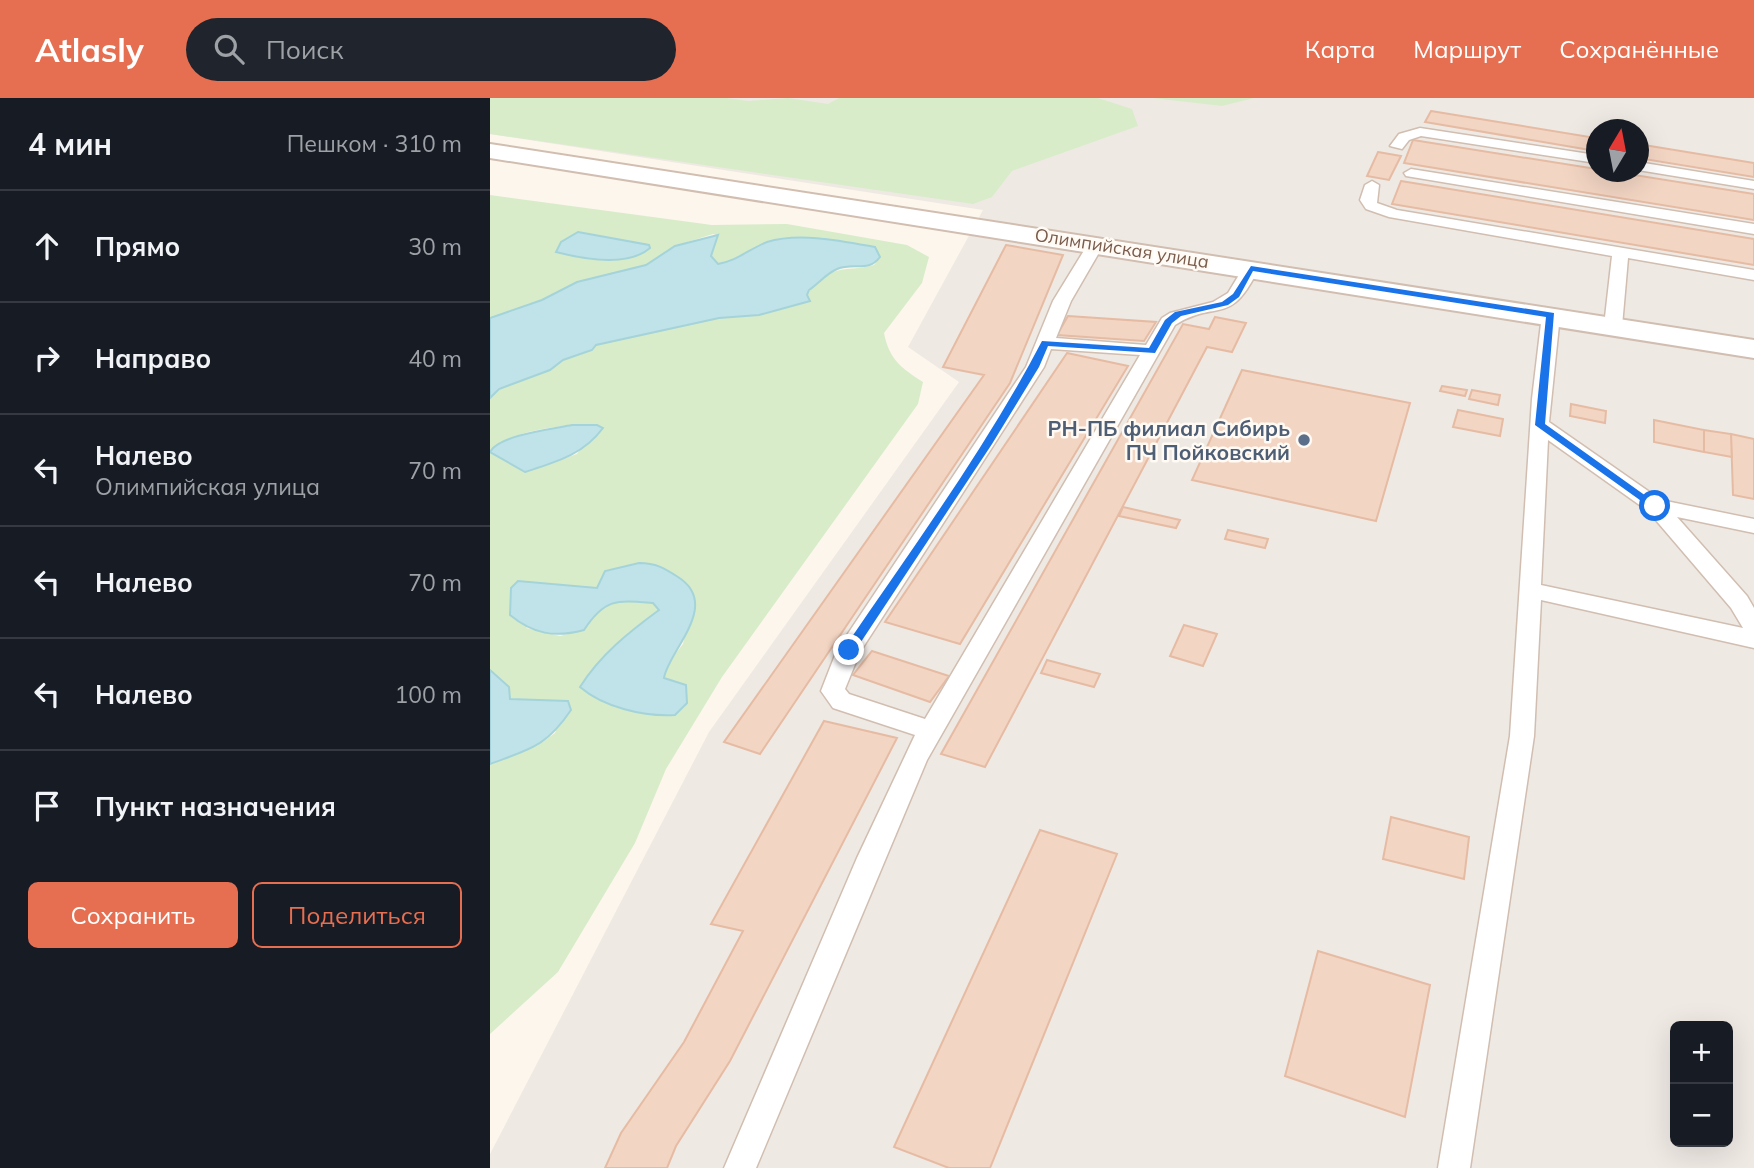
<!DOCTYPE html>
<html lang="ru">
<meta charset="utf-8">
<style>
:root{--surface:#171b24;--page:#20242c;--text:#f1f3f6;--muted:#9ea1a6;--line:#363941;--accent:#e76f51}
body{margin:0;font-family:Mulish,sans-serif;background:var(--page);color:var(--text)}
.controls{position:absolute;right:21px;bottom:21px;display:grid;overflow:hidden;border-radius:10px;box-shadow:0 7px 28px #0002}
.controls button{width:63px;height:63px;display:grid;place-items:center;padding:0;border:0;border-bottom:2px solid var(--line);background:var(--surface);color:var(--text);font:35px sans-serif}
.compass{position:absolute;left:1096px;top:21px;width:63px;height:63px;border-radius:50%;background:var(--surface);box-shadow:0 7px 28px #0002;rotate:10deg}
.stop{position:absolute;width:21px;height:21px;margin:-16px;border:5px solid #1a73e8;border-radius:50%;background:#fff}
.stop.end{background:#1a73e8;border-color:#fff;box-shadow:0 2px 7px #0008}
.list{margin:0;padding:0;list-style:none}
h2{display:flex;justify-content:space-between;align-items:center;height:91px;margin:0;padding:0 28px;font-size:30px}
h2 small{font-size:23px;font-weight:400;color:var(--muted)}
.list li{display:grid;grid-template-columns:46px 1fr auto;gap:21px;align-items:center;box-sizing:border-box;height:112px;padding:0 28px;border-top:2px solid var(--line)}
.list b{display:block;font-size:26px;white-space:nowrap}
.list p{margin:0;font-size:23px;white-space:nowrap;color:var(--muted)}
.list em{font-size:23px;font-style:normal;color:var(--muted)}
.actions{display:flex;gap:14px;padding:21px 28px}
.actions a{flex:1;padding:16px 0;border:2px solid var(--accent);border-radius:10px;text-align:center;font-size:24px;color:var(--accent)}
.actions .main{background:var(--accent);color:#fff}
.icon{flex:none;width:38px;height:38px;fill:none;stroke:currentColor;stroke-width:2;stroke-linecap:round;stroke-linejoin:round}
.map{position:relative;flex:none;width:1264px;height:1070px;overflow:hidden}
header{display:flex;align-items:center;gap:42px;box-sizing:border-box;height:98px;padding:0 35px;background:var(--accent);color:#fff}
header strong{font-size:33px}
nav{display:flex;gap:38px;margin-inline-start:auto;font-size:24px}
.search{width:490px;height:63px;background:var(--page);display:flex;align-items:center;gap:18px;box-sizing:border-box;padding:0 24px;border-radius:38px;color:var(--muted);font-size:26px}
main{display:flex}
aside{flex:1;background:var(--surface)}
.map>svg:first-child{display:block}
.industrial{fill:#efe9e4;fill-rule:evenodd}
.green{fill:#d8ecc9;fill-rule:evenodd}
.water{fill:#bfe3e8;stroke:#a5d3da;stroke-width:2}
.building{fill:#f3d5c3;stroke:#e6bba3;stroke-width:2}
.lines{fill:none;stroke-linecap:round;stroke-linejoin:round}
.lane-casing{stroke:#d1beb0;stroke-width:3}
.street-casing{stroke:#d1beb0;stroke-width:4}
.lane{fill:#fff;fill-rule:evenodd}
.street{fill:#fff;fill-rule:evenodd}
.route{fill:#1a73e8}
.service-dot{fill:#5c6f8a;stroke:#fffaf3;stroke-width:2.5}
.labels{text-anchor:middle;dominant-baseline:central;stroke-width:5;stroke-linejoin:round;paint-order:stroke}
.far-street-label{font-size:18px;fill:#7a5c4d;stroke:#fffaf3}
.service-label{font-size:21px;font-weight:bold;fill:#4e5e75;stroke:#fffaf3;text-anchor:end}
</style>
<header>
<strong>Atlasly</strong>
<div class="search"><svg class="icon" aria-label="search" viewBox="0 0 24 24"><circle cx="10" cy="10" r="6"/><path d="M15 15l6 6"/></svg>Поиск</div>
<nav><a>Карта</a><a>Маршрут</a><a>Сохранённые</a></nav>
</header>
<main>
<aside>
<h2>4 мин<small>Пешком · 310 m</small></h2>
<ul class="list">
<li><svg class="icon" aria-label="ahead" viewBox="0 0 24 24"><path d="M12 20V5M6 11l6-6 6 6"/></svg><div><b>Прямо</b></div><em>30 m</em></li>
<li><svg class="icon" aria-label="right" viewBox="0 0 24 24"><path d="M7 20v-9h11M14 6l5 5-5 5"/></svg><div><b>Направо</b></div><em>40 m</em></li>
<li><svg class="icon" aria-label="left" viewBox="0 0 24 24"><path d="M17 20v-9H6M10 6l-5 5 5 5"/></svg><div><b>Налево</b><p>Олимпийская улица</p></div><em>70 m</em></li>
<li><svg class="icon" aria-label="left" viewBox="0 0 24 24"><path d="M17 20v-9H6M10 6l-5 5 5 5"/></svg><div><b>Налево</b></div><em>70 m</em></li>
<li><svg class="icon" aria-label="left" viewBox="0 0 24 24"><path d="M17 20v-9H6M10 6l-5 5 5 5"/></svg><div><b>Налево</b></div><em>100 m</em></li>
<li><svg class="icon" aria-label="arrive" viewBox="0 0 24 24"><path d="M6 21V4h12l-3 4 3 4H6"/></svg><div><b>Пункт назначения</b></div></li>
</ul>
<div class="actions"><a class="main">Сохранить</a><a>Поделиться</a></div>
</aside>
<div class="map">
<svg width="1264" height="1070" viewBox="0 0 1264 1070">
<rect width="100%" height="100%" fill="#fdf6ec"/>
<path class="industrial" d="M0,0h1264v1070h-1264v-14l219,-422 250,-350 -51,-35 75,-137 -493,-76zM1106,32h42v42h-42zM1185,928h53v116h-53z"/>
<path class="green" d="M0,0h237l21,3 40,-3 40,6 11,-6h259l34,11 6,17 -126,45 -20,26 -19,7 -483,-70z
M662,0h102l-32,8z
M0,97l222,30 75,-1 120,21 22,12 -7,26 -38,50c5,26 17,35 39,49l-5,22 -196,273 -56,92 -31,74 -77,129 -68,62v-270l47,-18 18,-13 13,-32 -58,-2 -1,-12 -19,-17v-218l35,20 52,-18 20,-29c-32,0 -81,3 -107,25v-52l9,-9 51,-19 13,-10 33,-15 123,-27 40,-3 51,-15 -4,-5c23,-33 38,-22 68,-30l6,-8 -6,-10c-36,-6 -76,-13 -112,-2 -16,5 -27,16 -44,19l-7,-8 6,-21 -4,-1 -38,12 -29,19 -69,17 -35,18 -52,18zM107,137l52,10 1,3 -89,-6zM89,490l114,10 -10,46 -17,22 -2,12 -36,-45 32,-23 -7,-7c-37,-3 -48,-5 -69,27l-24,6 -34,-8z"/>
<path class="water" d="M88,134l71,13 1,3c-22,19 -67,11 -94,4l5,-10z
M228,137l-7,21 7,8c19,-3 31,-15 49,-22 32,-10 75,-1 108,5l5,10c-12,16 -26,5 -43,12 -10,4 -19,15 -28,21l-2,5 3,6 -51,14 -40,3 -123,27 -4,5 -29,10 -13,10 -51,19 -9,9v-80l52,-18 35,-18 69,-17 29,-19z
M82,327h25l6,3c-20,27 -47,34 -78,44l-35,-20c9,-17 62,-23 82,-27z
M149,465c17,0 25,5 39,14 44,28 -10,74 -14,101l22,7 1,18 -12,12c-31,2 -72,-8 -95,-28 20,-32 49,-55 79,-77l-6,-7c-36,-3 -48,-5 -69,27 -29,8 -51,4 -74,-15l1,-27 7,-7 79,7 8,-17z
M0,572l19,17 1,12 58,2 3,9c-25,37 -41,39 -81,54z"/>
<path class="building" d="M941,13l165,27v13l-171,-29z
M923,42l341,54v26l-350,-57z
M1148,46l116,19v14l-116,-19z
M888,54l23,4 -12,24 -22,-4z
M911,83l353,58v26l-362,-61z
M516,147l57,10 -53,128 -250,371 -36,-12 260,-367 -41,-8z
M578,218l88,6 -12,19 -87,-6z
M725,219l31,6 -14,29 -25,-5 -222,420 -44,-13 242,-430 26,5z
M577,255l61,13 -168,278 -75,-22z
M752,272l168,33 -34,118 -184,-41z
M952,288l25,4 -2,6 -25,-5z
M982,292l28,5 -2,10 -29,-6z
M1081,306l35,7 -1,12 -35,-7z
M968,312l45,9 -3,17 -47,-9z
M1164,322l50,10v22l-50,-10z
M1214,332l27,4 1,23 -28,-5z
M1241,336l23,5v60l-21,-4z
M633,409l57,13 -4,8 -57,-12z
M738,432l40,9 -3,9 -40,-9z
M694,527l33,9 -14,32 -33,-10z
M382,553l77,25 -19,26 -77,-27z
M557,562l53,14 -6,13 -53,-14z
M334,623l73,17 -167,323 -54,85 -9,22h-62l16,-35 63,-91 59,-111 -32,-7z
M901,719l78,20 -5,42 -81,-20z
M550,732l77,24 -127,314h-41l-55,-21z
M828,853l112,34 -25,132 -120,-41z"/>
<g class="lines">
<defs>
<path id="lane" d="M930,30l176,27v8l-175,-27 -12,4 -7,9 -12,-3 9,-12z
M1148,64l116,19v8l-116,-19z
M921,71l343,55v10l-348,-58 -2,-3z
M882,83l7,4 -2,18 20,7 357,60v10l-126,-22 -6,68 -9,5 -6,-1 -3,-4 8,-70 -223,-39 -23,-8 -6,-9 5,-15z
M606,141l8,5 -33,57 -15,37 90,7 16,-27 8,-5 43,-11 15,-9 17,-28 6,-2 8,5c-30,61 -41,30 -84,57l-248,435 -171,408h-32l133,-310 58,-123 -82,-27 -12,-17 16,-41 189,-283 27,-66 35,-57zM561,251l89,6 -215,364 -76,-25 -4,-5 15,-37 184,-285z
M1061,212l9,5 -11,107 112,78 93,19v14l-77,-16 70,79 7,12v40l-213,-48 -7,136 -64,432h-32l72,-432 22,-337 10,-84zM1058,342l100,71 83,97 12,20 -202,-43z"/>
<path id="street" d="M0,46l1264,196v18l-1264,-200z"/>
</defs>
<use href="#lane" class="lane-casing"/>
<use href="#street" class="street-casing"/>
<use href="#lane" class="lane"/>
<use href="#street" class="street"/>
</g>
<path class="route" d="M761,168l303,47 -9,111 115,82 -9,2 -116,-83 11,-108 -293,-46 -14,26 -11,8 -47,11 -9,7 -17,30 -107,-7 -9,21 -47,77 -139,210h-8v-7c68,-100 141,-199 197,-306l107,7 16,-28 10,-8 47,-10 11,-8z"/>
<circle class="service-dot" cx="814" cy="342" r="7"/>
<g class="labels">
<g class="far-street-label">
<text transform="translate(632 150) rotate(9)">Олимпийская улица</text>
</g>
<g class="service-label">
<text x="800" y="330">РН-ПБ филиал Сибирь<tspan x="800" dy="24">ПЧ Пойковский</tspan></text>
</g>
</g>
</svg>
<div class="controls">
<button>+</button>
<button>−</button>
</div>
<svg class="compass" viewBox="-18 -18 36 36"><path d="M0-13l5 13h-10z" fill="#e53935"/><path d="M0 13l5-13h-10z" fill="#9ea1a6"/></svg>
<div class="stop" style="left:1165px;top:408px"></div>
<div class="stop end" style="left:359px;top:552px"></div>
</div>
</main>
